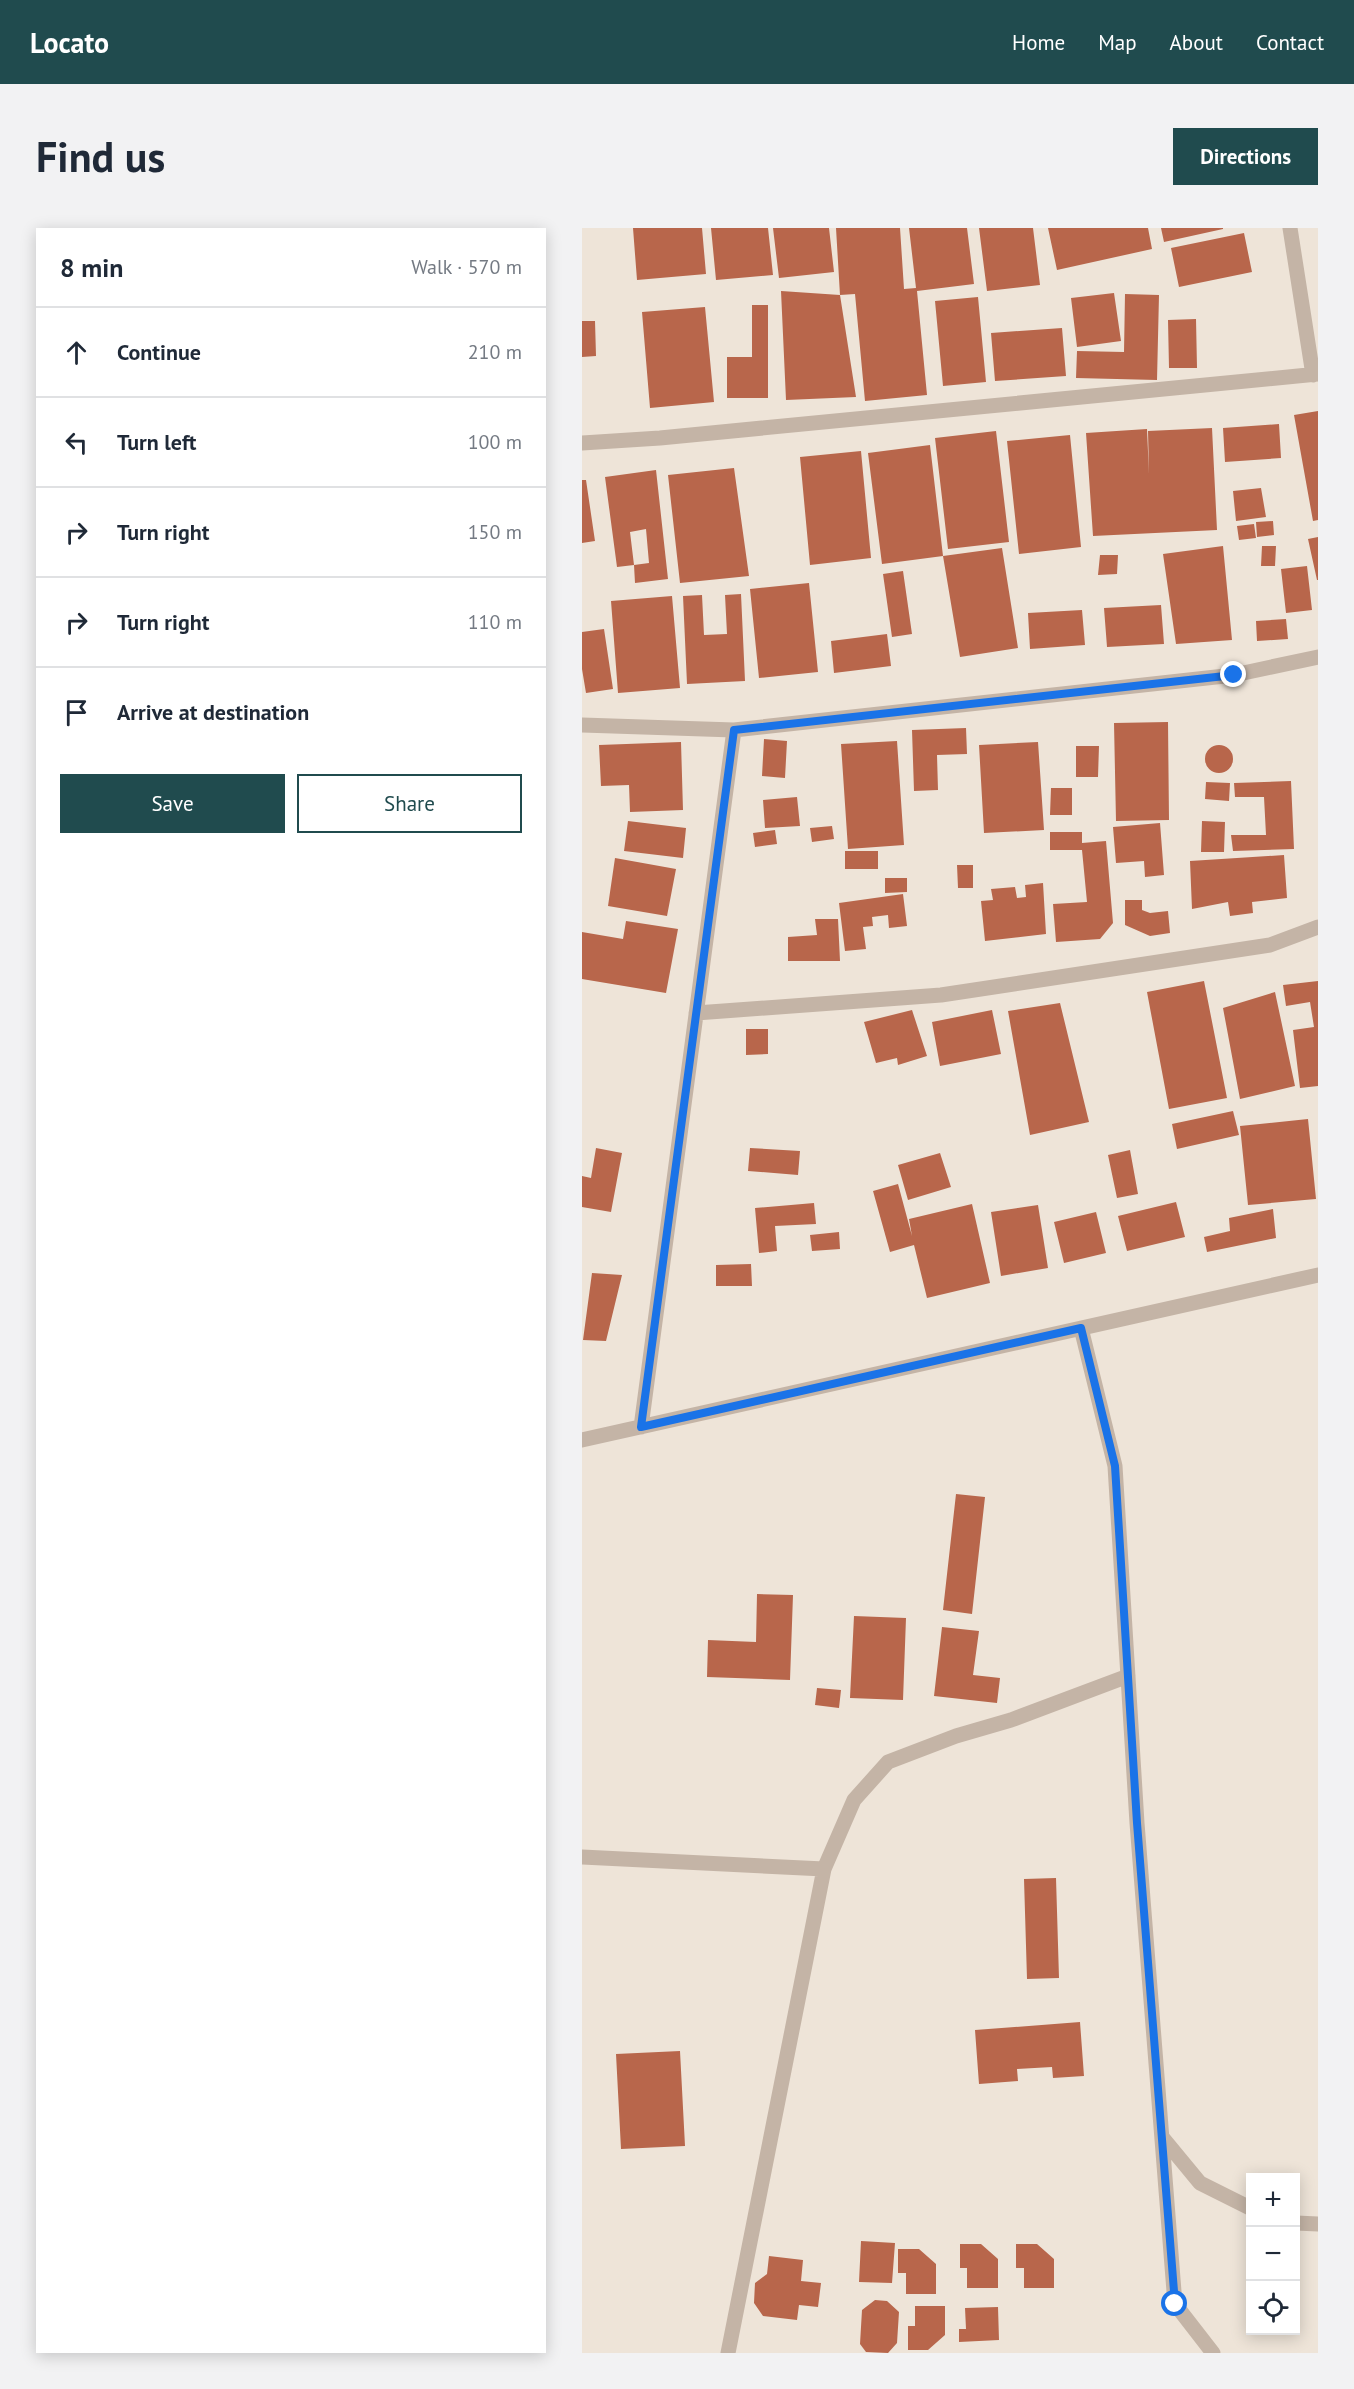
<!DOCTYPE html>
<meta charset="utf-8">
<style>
:root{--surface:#fff;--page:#f2f2f3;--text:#1f2937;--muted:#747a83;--line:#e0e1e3;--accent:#204b4e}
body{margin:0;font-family:"PT Sans",sans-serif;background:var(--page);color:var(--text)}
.controls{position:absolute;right:18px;bottom:18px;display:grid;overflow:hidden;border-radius:0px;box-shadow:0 3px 15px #0003}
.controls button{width:54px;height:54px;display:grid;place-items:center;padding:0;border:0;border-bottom:2px solid var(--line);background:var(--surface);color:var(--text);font:30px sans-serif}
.stop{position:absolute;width:18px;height:18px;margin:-14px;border:4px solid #1a73e8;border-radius:50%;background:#fff}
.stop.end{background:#1a73e8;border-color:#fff;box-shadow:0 2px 6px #0008}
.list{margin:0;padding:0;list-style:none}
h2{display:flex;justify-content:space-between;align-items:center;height:78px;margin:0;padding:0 24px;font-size:26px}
h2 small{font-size:20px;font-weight:400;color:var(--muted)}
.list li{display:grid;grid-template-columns:39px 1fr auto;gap:18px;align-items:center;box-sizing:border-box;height:90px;padding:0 24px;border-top:2px solid var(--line)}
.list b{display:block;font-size:22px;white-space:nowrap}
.list em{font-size:20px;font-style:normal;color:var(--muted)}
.actions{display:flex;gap:12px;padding:18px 24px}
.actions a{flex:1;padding:14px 0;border:2px solid var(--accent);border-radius:0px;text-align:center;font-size:21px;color:var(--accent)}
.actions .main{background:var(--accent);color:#fff}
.icon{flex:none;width:33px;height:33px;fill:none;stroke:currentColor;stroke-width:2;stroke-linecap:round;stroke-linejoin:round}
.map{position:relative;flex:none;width:736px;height:2125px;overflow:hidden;border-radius:0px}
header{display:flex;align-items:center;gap:36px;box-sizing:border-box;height:84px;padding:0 30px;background:var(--accent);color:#fff}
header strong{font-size:28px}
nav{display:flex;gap:33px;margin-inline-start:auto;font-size:21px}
.intro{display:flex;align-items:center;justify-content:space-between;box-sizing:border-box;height:144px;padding:0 36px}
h1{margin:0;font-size:42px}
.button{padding:15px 27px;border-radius:0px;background:var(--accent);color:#fff;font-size:21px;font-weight:700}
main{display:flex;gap:36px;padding:0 36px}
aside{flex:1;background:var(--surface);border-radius:0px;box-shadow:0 3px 15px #0003}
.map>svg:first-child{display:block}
.building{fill:#b8664b}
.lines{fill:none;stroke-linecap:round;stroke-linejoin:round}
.minor{stroke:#c4b4a6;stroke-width:15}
.route{stroke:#1a73e8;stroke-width:8}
</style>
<header>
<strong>Locato</strong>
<nav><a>Home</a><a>Map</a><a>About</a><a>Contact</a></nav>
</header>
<div class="intro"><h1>Find us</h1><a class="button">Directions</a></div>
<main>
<aside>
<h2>8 min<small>Walk · 570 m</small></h2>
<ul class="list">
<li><svg class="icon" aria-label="ahead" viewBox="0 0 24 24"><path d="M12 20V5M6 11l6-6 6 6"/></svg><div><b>Continue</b></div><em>210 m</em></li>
<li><svg class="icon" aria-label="left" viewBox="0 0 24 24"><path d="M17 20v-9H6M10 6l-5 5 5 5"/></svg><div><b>Turn left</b></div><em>100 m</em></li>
<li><svg class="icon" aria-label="right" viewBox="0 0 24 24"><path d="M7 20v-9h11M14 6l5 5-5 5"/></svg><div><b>Turn right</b></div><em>150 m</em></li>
<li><svg class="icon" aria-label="right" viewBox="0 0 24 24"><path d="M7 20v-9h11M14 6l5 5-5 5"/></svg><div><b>Turn right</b></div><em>110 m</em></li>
<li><svg class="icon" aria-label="arrive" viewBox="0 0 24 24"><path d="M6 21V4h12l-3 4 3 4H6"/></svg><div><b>Arrive at destination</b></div></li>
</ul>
<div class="actions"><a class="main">Save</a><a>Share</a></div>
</aside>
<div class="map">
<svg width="736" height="2125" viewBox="0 0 736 2125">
<rect width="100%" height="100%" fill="#eee4d8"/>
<path class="building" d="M51,0h69l4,46 -69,6z
M129,0h57l5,47 -57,5z
M191,0h56l5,44 -55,6z
M254,0h64l4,61 12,-1 -7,-60h58l7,56 -57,7 10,104 -62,6 -10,-107 -15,1z
M397,0h54l7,57 -53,6z
M466,0h100l4,21 -95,21z
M579,0h62v1l-59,13z
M662,5l8,39 -73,15 -8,-39z
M199,63l59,4 16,102 -70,3z
M532,65l7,48 -44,6 -6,-49z
M543,66l34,1 -2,85 -81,-2 1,-27 47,1z
M396,69l8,85 -43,4 -8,-85z
M170,77h16v93h-41v-41h25z
M123,79l9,95 -64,6 -8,-96z
M614,91l1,49h-28l-1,-48z
M0,93h13l1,35 -14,1z
M480,100l4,48 -71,5 -4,-48z
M736,183v109l-5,1 -19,-106z
M697,196l2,34 -56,4 -2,-34z
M630,200l5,102 -124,6 -7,-103 61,-4 2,45 -1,-43z
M414,203l13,111 -61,7 -13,-111z
M488,207l11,112 -62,7 -12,-113z
M348,217l13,111 -61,8 -14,-111z
M279,223l10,107 -61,7 -10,-108z
M152,240l15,108 -69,7 -12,-108z
M74,242l12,109 -33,4 -1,-18 15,-2 -3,-34 -16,3 4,33 -17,2 -12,-90z
M0,252h4l9,61 -13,2z
M679,260l5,29 -30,4 -3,-30z
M691,293l1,14 -17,2 -1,-15z
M672,296l2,14 -17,2 -2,-14z
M736,309v43h-1l-9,-41z
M641,318l9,94 -56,4 -13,-90z
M680,318h14l-1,20h-14z
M420,320l16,100 -58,9 -17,-101z
M518,327h18l-1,19 -19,1z
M725,338l5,44 -26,3 -5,-44z
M321,343l9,63 -20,3 -9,-63z
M227,355l9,89 -59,6 -9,-89z
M159,366l4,87 -58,3 -4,-88 19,-1 2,40 23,-1 -2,-39z
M90,368l8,92 -62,5 -7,-92z
M579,377l3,39 -57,3 -3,-39z
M500,382l3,35 -55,4 -2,-36z
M704,391l2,20 -31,2 -1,-20z
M22,401l9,60 -27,4 -4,-24v-37z
M305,406l4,32 -57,7 -3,-32z
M586,494l1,98 -53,1 -2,-98z
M384,500l1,26 -30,1 1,35 -24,1 -2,-61z
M182,511l23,2 -2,37 -23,-2z
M315,513l7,104 -56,4 -7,-105z
M99,514l2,68 -53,2 -1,-27 -28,1 -2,-41z
M456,514l6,88 -60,3 -5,-88z
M623 531a14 14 0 1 1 28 0a14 14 0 1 1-28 0Z
M494,518h23l-1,31h-22z
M709,553l3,68 -61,2 -2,-16h35l-2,-38h-29l-1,-14z
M624,554l24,1 -1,18 -24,-2z
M469,560h21v27h-22z
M215,569l3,29 -35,2 -2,-28z
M46,593l58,7 -3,30 -59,-7z
M620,593l23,1 -1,30h-23z
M578,595l4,52 -19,2 -1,-16 -28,2 -3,-36z
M250,598l2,13 -22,3 -2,-14z
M193,602l2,14 -22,3 -2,-14z
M468,604h32v11l24,-2 7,82 -13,16 -44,3 -3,-38 34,-2 -5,-52h-32z
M263,623h33v18h-33z
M702,627l3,43 -35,4 1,11 -23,3 -2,-14 -36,7 -2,-48z
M33,630l61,11 -9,47 -59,-10z
M375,637h16v23h-15z
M303,650h22v14l-22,1z
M461,655l3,51 -61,7 -4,-40 12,-1 -2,-11 24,-2 2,11 9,-1 -1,-12z
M321,666l4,32 -18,2 -1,-13 -16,2 1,9 -10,1 3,22 -21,2 -6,-48z
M543,672h17v10l8,3 18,-2 2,22 -20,3 -25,-11z
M233,691h23l2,42h-52v-24l29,-2z
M44,693l52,8 -12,64 -84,-14v-47l41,7z
M622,753l23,117 -58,11 -22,-117z
M736,753v105l-18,2 -7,-58 21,-3 -4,-25 -24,4 -3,-21z
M693,764l20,94 -55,13 -17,-91z
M478,775l29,119 -59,13 -22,-124z
M330,782l15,46 -29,9 -1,-7 -21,5 -12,-41z
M410,782l9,44 -61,12 -8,-44z
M164,801h22v25l-22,1z
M651,883l6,24 -62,14 -5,-25z
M726,891l8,80 -68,6 -8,-79z
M14,920l26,5 -11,59 -29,-5v-31l9,2z
M168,920l50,3 -2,24 -50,-4z
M548,922l8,44 -21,4 -9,-43z
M358,925l11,34 -43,13 -10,-35z
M316,956l14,52 -3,-17 63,-15 18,79 -63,15 -13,-53 -24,7 -17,-61z
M594,974l9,35 -58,14 -9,-35z
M232,975l2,21 -41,2 2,25 -18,2 -4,-45z
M456,977l10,63 -47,8 -10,-64z
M691,981l3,29 -69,14 -3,-15 26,-6 -1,-13z
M514,984l10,41 -42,10 -10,-41z
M257,1004l1,17 -28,2 -2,-16z
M169,1036l1,22h-36v-21z
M10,1045l30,2 -16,66 -23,-1z
M374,1266l29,3 -13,117 -29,-4z
M175,1366l36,1 -3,85 -83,-3 1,-37 48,2z
M272,1388l52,2 -3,82 -53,-2z
M360,1399l37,4 -6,44 27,3 -3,25 -63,-7z
M235,1460l24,2 -2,18 -24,-3z
M474,1650l3,100 -32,1 -3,-100z
M498,1794l4,54 -31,2 -1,-11 -35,2 1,12 -39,3 -4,-54z
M98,1823l5,95 -64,3 -5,-95z
M279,2013l34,2 -3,40 -33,-1z
M378,2016h21l17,15v29h-31v-20h-7z
M434,2016h21l17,15v29h-30v-20h-8z
M316,2021h21l17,15v30h-30v-21h-8z
M187,2028l34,4 -2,21 20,2 -3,24 -19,-2 -2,15 -34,-4 -9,-13 1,-20 12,-9z
M293,2072l12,1 12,11 -2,31 -9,10 -22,-1 -6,-8 2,-34z
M333,2078h30v29l-17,15h-20v-24h7z
M416,2079l1,33 -40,2v-13h7l-1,-21z"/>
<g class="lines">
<path class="minor" d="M708,0l23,147
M0,215l78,-5 658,-64
M0,497l152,5 500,-55 84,-18
M114,785l245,-18 329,-50 48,-18
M499,1100l34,138 22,357 38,481 38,49
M59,1199l93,-697
M0,1212l736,-165
M0,1629l242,12
M580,1909l38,46 50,25
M714,1995l22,1
M146,2125l96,-484 30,-69 34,-38 68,-26 55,-16 117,-44"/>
</g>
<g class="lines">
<path class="route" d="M593,2076l-38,-481 -22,-357 -34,-138 -440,99 93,-697 500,-55"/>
</g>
</svg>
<div class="controls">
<button>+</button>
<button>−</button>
<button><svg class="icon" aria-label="locate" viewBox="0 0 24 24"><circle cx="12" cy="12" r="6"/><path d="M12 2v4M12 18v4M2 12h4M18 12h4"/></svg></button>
</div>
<div class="stop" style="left:593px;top:2076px"></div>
<div class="stop end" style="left:652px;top:447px"></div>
</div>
</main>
